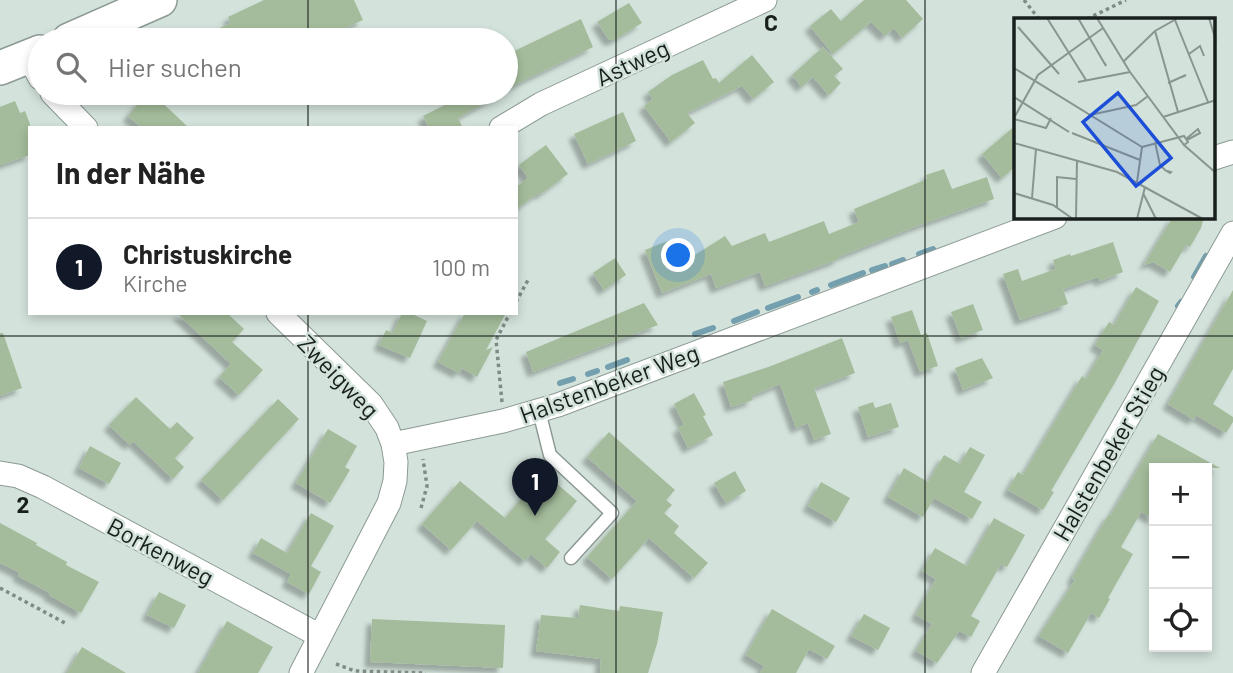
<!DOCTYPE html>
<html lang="de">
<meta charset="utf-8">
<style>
:root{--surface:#fff;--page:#f6f6f6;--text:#222;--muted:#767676;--line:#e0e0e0;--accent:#111827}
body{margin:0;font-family:Barlow,sans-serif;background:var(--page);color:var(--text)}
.controls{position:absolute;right:21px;bottom:21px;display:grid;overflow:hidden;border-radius:0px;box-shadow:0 4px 10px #0003}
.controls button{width:63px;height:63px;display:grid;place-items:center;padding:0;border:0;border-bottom:2px solid var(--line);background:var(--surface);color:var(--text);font:35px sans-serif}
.you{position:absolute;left:679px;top:256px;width:24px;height:24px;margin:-18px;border:5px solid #fff;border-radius:50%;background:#1a73e8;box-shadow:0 0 0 10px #1a73e833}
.badge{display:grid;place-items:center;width:46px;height:46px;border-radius:50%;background:var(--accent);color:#fff;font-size:23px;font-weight:700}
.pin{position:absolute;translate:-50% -58px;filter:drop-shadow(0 2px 4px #0008)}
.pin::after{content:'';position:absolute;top:37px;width:24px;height:21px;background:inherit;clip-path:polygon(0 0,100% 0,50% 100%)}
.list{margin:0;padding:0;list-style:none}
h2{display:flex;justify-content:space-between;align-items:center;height:91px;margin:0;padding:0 28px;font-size:30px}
h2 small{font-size:23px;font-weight:400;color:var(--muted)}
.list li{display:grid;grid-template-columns:46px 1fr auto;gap:21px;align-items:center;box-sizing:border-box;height:98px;padding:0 28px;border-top:2px solid var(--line)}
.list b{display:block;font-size:26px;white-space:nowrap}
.list p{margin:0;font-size:23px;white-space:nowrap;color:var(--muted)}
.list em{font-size:23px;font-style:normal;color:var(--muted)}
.icon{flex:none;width:38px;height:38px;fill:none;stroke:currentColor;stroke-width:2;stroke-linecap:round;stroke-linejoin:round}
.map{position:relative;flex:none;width:1233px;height:673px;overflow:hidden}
.search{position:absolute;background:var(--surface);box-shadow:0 4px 10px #0003;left:28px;top:28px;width:490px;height:77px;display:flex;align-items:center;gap:18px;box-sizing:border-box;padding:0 24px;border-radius:38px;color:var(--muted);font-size:26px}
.panel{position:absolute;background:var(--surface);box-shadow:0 4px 10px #0003;left:28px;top:126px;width:490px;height:189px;border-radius:0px}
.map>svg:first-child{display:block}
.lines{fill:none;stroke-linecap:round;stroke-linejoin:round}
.stream{stroke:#739fae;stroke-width:6}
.building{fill:#a4bc9b;filter:url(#shadow)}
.lane-casing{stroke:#8c9a93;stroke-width:15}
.street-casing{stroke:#8c9a93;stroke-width:25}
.secondary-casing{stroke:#8c9a93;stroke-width:36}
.path{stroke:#808b86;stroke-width:3.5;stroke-dasharray:3.5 3.5;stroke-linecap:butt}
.lane{stroke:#fff;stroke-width:12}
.street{stroke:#fff;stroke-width:23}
.secondary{stroke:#fff;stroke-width:33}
.grid{fill:none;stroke:#191f1c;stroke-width:2;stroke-opacity:0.55}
.labels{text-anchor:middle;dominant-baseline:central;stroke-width:5;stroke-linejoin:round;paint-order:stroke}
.street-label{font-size:24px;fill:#191f1c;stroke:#d3e3db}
.inset-road{fill:none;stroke:#89958f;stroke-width:2}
.view{fill:#1d4ed8;fill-opacity:0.15;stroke:#1d4ed8;stroke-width:3.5}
.inset-edge{fill:none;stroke:#191f1c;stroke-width:3.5}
.grid-label{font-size:23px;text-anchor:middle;font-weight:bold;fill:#191f1c;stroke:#d3e3db;stroke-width:5;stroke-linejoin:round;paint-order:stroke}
</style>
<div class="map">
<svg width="1233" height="673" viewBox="0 0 1233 673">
<defs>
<filter id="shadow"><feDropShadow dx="-5.5" dy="5.5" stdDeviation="2" flood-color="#0004"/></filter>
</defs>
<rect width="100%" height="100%" fill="#d3e3db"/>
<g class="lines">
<path class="stream" d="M919,254l14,-5
M892,264l11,-4
M872,270l13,-4
M1194,277l12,-21
M831,285l32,-12
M812,292l5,-2
M1178,306l3,-4
M768,308l30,-11
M734,321l23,-9
M695,334l18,-6
M608,367l19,-7
M588,374l9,-3
M560,383l13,-4"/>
</g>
<path class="building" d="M264,0h90l9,20 -27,12 -2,-5 -29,13h-114l40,-17 -3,-6z
M864,0h42l17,19 -21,19 -8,-10 -9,8 -14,-14 -38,32 -23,-28 21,-17 10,12z
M629,3l13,20 -28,17h-5l-12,-18z
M581,19l12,28 -87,42v-34z
M823,47l20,22 -9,7 7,7 -12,12 -16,-18 -11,10 -10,-12z
M752,55l22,27 -21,17 -11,-13 -55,27 8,10 -24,19 -27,-36 9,-7 -5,-7 24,-17 31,-15 10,19 3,-1 3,5z
M147,93h5l37,35h-47l-14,-12z
M447,93h55l-44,25 5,10h-34l-6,-12 28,-14z
M15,101l5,12 5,-2 5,13v31l-30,10v-58z
M623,112l13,29 -48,23 -14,-30z
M1016,125v41l-14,12 -20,-24z
M546,145l22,29 -27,20 -2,-1 -23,16v-22l12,-9 -9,-13z
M944,169l8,20 35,-12 7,22 -80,28 -76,30 1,2 -74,27 -5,-14 -44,16 -5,-14 -49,19 -17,-43 25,-10 7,17 4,-2 3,7 41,-26 7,10 33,-13 4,9 55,-21 5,13 30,-12 -5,-13 73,-30 -1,-4z
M1173,217h31l-3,11 -11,19 -4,-2 -16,27 -17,-10 -9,3z
M1113,242l10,30 -23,9 -2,-4 -35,12 5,15 -48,16 -17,-46 15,-5 4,12 34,-12 -3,-9 17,-6 1,2z
M615,258l11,17 -22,15 -11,-17z
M1136,287l23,14 -42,78 -66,112 3,1 -11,18 -35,-20 10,-18 5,3 59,-99 4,3 17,-29 -8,-5 14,-23 5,3z
M1233,290v79l-20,35 20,13v5l-7,11 -30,-18 -2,5 -26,-16z
M644,303l14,22 -125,47 -7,-20z
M973,304l10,26 -22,8 -10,-26z
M912,310l9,25 6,-2 11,33 -18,6 -12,-32 -8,3 -9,-26z
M177,313h50l17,16 -12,13 31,28 -24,25 -20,-18 12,-13z
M402,313h8l17,8 -17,37 -31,-13 7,-15 7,3z
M465,313h41l-20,37 7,-3 -16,30 -15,-9 -3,5 -21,-11z
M0,333h3l19,55 -22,8z
M842,338l13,35 -41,15 17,46 -17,6 -6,-17 -12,5 -16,-44 -29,12 2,4 -22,7 -8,-25 48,-16z
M982,358l11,20 -30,12 -8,-22z
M694,393l12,22 -3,1 10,19 -25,13 -10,-20 6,-3 -10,-21z
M136,397l34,32 7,-7 17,16 -19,20 9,9 -11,12 -40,-38 -3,4 -21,-20z
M278,399l21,20 -76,81 -22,-20z
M873,402l2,6 16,-5 8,24 -31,10 -10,-30z
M328,429l29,17 -12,21 5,3 -20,33 -34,-20z
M609,432l66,58 -9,10 6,5 -8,8 15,13 -5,7 34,30 -14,15 -45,-40 -37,41 -25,-22 50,-56 -50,-44z
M1158,434l62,34h-66v51l-13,-7 -20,35 12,7 -25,44 2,1 -11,19 -8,-5 -23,40 -29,-17 36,-56 -3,-2 37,-64 2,1z
M90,446l31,17 -12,21 -30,-16z
M970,447l15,8 -21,37 18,10 -10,17 -38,-21 -11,19 -35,-20 16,-29 24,14 16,-27 16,9z
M735,471l11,20 -20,12 -12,-20z
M540,477l6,5 3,-5 28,24 -32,38 15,13 -13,16 -16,-14 -6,7 -48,-40 -26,29 -29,-26 38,-43 45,37z
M821,482l29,16 -14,24 -28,-16z
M311,513l23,13 -23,40 10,6 -12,22 -22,-12 4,-8 -38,-21 8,-15 26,15z
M994,518l31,17 -18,32 -6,-3 -30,52 9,5 -9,16 -12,-6 -22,32 -21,-12 16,-27 -16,-9 20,-36 -14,-8 13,-23 32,18z
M0,523l37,20 -1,2 31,17 -1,3 33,17 -18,31 -32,-18 1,-2 -32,-17 2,-3 -20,-10z
M159,592l27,13 -12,23 -27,-13z
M580,605l39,6 1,-5 43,6 -6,32 -9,29h-48l1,-14 -65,-8 5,-36 37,3z
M772,609l63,37 -8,13 -18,-10 -13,24h-36l4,-7 -18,-11z
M864,614l26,14 -12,22 -27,-14z
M372,619l133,6 -2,43 -133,-6z
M227,621l46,26 -15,26h-60z
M82,647l44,26h-59z"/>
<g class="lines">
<defs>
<path id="lane" d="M539,411l11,44 62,58 -41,45"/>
<path id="street" d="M29,57l11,21
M52,93l34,35
M501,128l40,-24 224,-104
M1214,158l19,-6
M278,313l93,91 16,24 6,16 3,18 -1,19 -6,22 -88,170
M393,444l110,-23 55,-16 497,-188
M0,473l18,3 25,11 277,149
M983,673l250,-440"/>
<path id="secondary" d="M69,40l91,-40
M0,68l40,-16"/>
</defs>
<use href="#lane" class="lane-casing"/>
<use href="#street" class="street-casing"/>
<use href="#secondary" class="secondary-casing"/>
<path class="path" d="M1024,0l15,19
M1087,19l39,-19
M516,302l12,-22
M502,402l-6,-62 14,-27
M421,508l6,-22 -4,-27
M0,588l65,35
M336,664l19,7 71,2"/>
<use href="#lane" class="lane"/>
<use href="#street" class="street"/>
<use href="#secondary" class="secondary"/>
</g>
<path class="grid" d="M308,0v40M616,0v673M925,0v673M308,93v35M308,313v360M0,336h1233"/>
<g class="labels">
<g class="street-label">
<text transform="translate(632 62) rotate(-25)">Astweg</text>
<text transform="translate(339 376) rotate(46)">Zweigweg</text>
<text transform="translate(609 383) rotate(-20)">Halstenbeker Weg</text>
<text transform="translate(1108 453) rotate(-60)">Halstenbeker Stieg</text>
<text transform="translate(161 551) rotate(28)">Borkenweg</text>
</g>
</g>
<g transform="translate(1014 18)">
<rect width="201" height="201" fill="#d3e3db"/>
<path class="inset-road" d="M33,0l39,62M64,0l28,48 -1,-3M83,0l33,54 54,73 32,28M195,0l7,23M161,2l33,82M4,9l41,47M141,13l23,81M175,36l11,-8 4,10M109,44l32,-31 23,-13M0,50l128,79M64,64l52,-10M154,65l18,-8 -4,2M0,79l55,35M76,97l46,-10 12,-9M149,99l53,-17M0,100l24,-43 65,-47M0,101l32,9 5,-10M58,115l68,27M172,121l12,-10 2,4 -13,7M141,124l5,23 5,5 5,3 1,-1 -4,-1M0,125l103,29 86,47M128,129l42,-11 4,6 -4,3M123,164l5,-35M0,175l39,12 20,14M129,175l13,26M18,180l4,-49M43,189v-30l19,2M62,201l1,-59M123,201l8,-32"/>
<path class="view" d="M104,75l53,65 -35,28 -53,-64z"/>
<rect width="201" height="201" class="inset-edge"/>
</g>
<g class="grid-label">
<text x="771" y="31">C</text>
<text x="23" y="513">2</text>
</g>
</svg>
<div class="controls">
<button>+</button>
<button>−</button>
<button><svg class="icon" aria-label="locate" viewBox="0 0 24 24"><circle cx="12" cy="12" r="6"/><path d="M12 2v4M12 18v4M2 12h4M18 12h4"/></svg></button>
</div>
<div class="you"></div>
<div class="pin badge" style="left:535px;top:516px">1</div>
<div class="search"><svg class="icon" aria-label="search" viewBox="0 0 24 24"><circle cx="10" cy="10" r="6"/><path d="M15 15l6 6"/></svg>Hier suchen</div>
<section class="panel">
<h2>In der Nähe<small></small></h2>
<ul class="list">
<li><span class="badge">1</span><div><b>Christuskirche</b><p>Kirche</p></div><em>100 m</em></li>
</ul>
</section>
</div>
